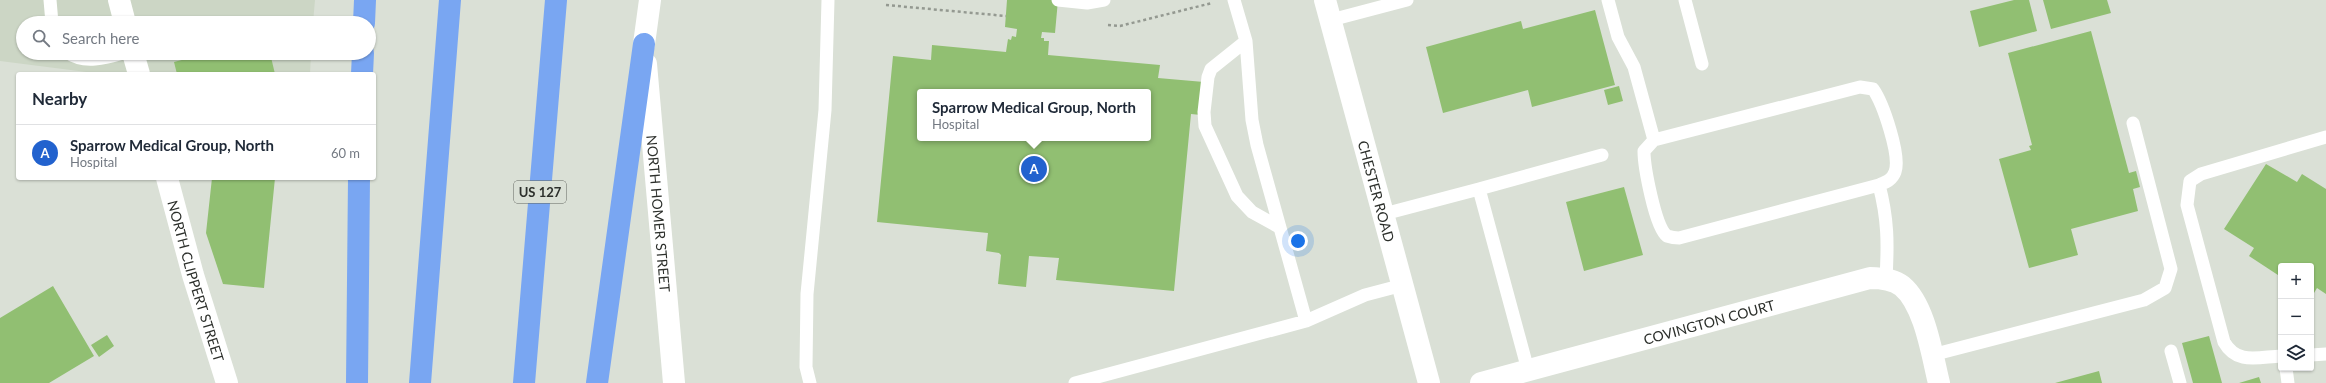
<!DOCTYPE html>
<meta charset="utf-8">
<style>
:root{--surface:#fff;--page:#f6f6f7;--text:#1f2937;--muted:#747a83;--line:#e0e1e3;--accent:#2262ce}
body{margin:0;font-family:Lato,sans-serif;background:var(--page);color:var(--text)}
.controls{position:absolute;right:12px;bottom:12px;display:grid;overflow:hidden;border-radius:4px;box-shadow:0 1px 3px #0004}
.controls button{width:36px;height:36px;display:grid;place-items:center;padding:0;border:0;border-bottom:1px solid var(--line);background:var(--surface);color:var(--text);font:20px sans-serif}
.you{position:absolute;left:1298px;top:241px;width:14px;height:14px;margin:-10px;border:3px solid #fff;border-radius:50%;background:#1a73e8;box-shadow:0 0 0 6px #1a73e833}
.badge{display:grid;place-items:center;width:26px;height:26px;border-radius:50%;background:var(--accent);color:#fff;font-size:13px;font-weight:700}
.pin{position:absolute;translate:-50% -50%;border:2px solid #fff;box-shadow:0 1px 4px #0006}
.popup{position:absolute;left:917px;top:89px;width:234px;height:52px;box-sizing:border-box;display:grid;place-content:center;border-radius:4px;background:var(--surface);filter:drop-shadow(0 1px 3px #0005);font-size:13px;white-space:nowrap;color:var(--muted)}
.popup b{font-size:15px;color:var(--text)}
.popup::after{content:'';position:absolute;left:50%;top:100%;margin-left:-8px;border:8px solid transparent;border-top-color:var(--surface)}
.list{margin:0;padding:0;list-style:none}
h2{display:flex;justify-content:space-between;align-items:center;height:52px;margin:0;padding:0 16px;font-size:17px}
h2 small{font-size:13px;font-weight:400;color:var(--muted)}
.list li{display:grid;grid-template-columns:26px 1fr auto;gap:12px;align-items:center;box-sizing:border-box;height:56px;padding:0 16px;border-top:1px solid var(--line)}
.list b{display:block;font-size:15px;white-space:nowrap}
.list p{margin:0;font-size:13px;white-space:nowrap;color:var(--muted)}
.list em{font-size:13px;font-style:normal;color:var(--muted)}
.icon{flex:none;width:22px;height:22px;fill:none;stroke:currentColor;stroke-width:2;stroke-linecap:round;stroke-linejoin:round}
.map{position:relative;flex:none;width:2326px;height:383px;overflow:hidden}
.search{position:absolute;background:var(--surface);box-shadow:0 1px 3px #0004;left:16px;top:16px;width:360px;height:44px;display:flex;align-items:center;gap:10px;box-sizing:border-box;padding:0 14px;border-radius:22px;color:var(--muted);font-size:15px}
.panel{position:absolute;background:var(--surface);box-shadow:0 1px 3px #0004;left:16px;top:72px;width:360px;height:108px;border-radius:4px}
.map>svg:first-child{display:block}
.built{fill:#ccd6c5}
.building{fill:#91bf72;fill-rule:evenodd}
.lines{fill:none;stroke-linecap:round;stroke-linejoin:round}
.path{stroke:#949991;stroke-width:2.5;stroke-dasharray:3 3;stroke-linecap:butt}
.service{stroke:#fff;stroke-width:13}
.minor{stroke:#fff;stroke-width:22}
.tertiary{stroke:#fff;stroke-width:22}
.motorway{stroke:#79a6f2;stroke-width:22}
.labels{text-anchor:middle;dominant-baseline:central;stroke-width:3;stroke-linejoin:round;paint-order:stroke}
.shield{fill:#dae0d6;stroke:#60645e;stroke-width:1}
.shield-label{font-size:13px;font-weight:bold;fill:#2c2f2b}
.street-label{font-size:14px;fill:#2c2f2b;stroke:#dae0d6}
</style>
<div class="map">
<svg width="2326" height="383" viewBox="0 0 2326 383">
<rect width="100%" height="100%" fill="#dae0d6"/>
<path class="built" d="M0,0h315l-2,23h-290v30h288l-1,21h-208l-102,-13z"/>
<path class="building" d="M1007,0h51l-3,33 -13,-1 -1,6h3v3h5l-1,14 112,10 -2,13 46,4 -3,33 -10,-1 -17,177 -118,-11 3,-22 -30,-2 -3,31 -28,-3 3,-29 -2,-2 -13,-2 2,-18 -111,-11 16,-166 38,4 1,-15 74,7 2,-13 3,1 1,-4 4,1 1,-8 -12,-2zM920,92h228v46h-228z
M2014,0h15l8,31 -58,16 -9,-36z
M2043,0h64l4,13 -60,16z
M1595,10l20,75 -83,22 -4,-17 -85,23 -17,-66 95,-26 2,8z
M2091,31l38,142 7,-2 4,16 -7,2 5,22 -67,18 7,26 -49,13 -30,-109 32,-9 -2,-4 3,-1 -24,-92z
M209,53h61l5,21h-98l-3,-12z
M1619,86l4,15 -15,4 -4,-15z
M2266,164l31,18 5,-8 24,15v105l-9,-6 -6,10v-32h-30v11l-32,-21 5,-8 -30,-19z
M212,178h63l-11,110 -41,-4 -17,-51z
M1624,187l19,68 -59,16 -18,-69z
M53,286l41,70 -45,27h-49v-65z
M107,335l7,11 -15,11 -8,-12z
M2209,336l13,47h-29l-11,-40z
M2099,371l3,12h-47z
M2259,377l2,6h-22z"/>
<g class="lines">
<path class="path" d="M886,5l120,11
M1108,25l12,1 92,-23"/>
<path class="service" d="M50,0l2,23
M1058,0l29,3 17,-3
M1234,0l12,41 6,79 5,25 49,176
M1608,0l10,37 16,30 20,73
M1685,0l17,64
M1331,20l76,-20
M1246,41l-35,28 -3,8 -4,35 1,14 32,70 15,16 27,15
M68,53c16,11 38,5 55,0
M1860,87l13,2c10,14 28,67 22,83 -3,8 -9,10 -16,13l-200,53c-3,0 -9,-1 -12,-2 -12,-9 -23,-70 -23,-85l10,-11z
M1879,185c9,34 9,59 7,93
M1384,214l95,-25
M2171,351l9,32
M1932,355l212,-55 21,-12 6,-19 -38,-146
M2311,355l15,-1
M2281,356c-23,1 -44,9 -57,-14l-37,-137 3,-24 11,-7 125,-37
M2286,368l2,15
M1528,370l-49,-181 123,-34
M810,383l-4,-16 1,-73 18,-184 3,-110
M1075,383l231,-62 59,-26 38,-10"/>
<g class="minor">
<path d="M119,0l6,23"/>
<path id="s1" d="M1325,0l104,383"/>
<path d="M133,53l6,21"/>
<path id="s2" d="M646,64l28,319"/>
<path id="s3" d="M167,178l26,97 34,108"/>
<path id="s4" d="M1481,383l389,-105c11,0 23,1 32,8 23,19 30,69 37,97"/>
</g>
<path class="tertiary" d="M644,44l6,-44"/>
<path class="motorway" d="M364,23l1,-23
M362,74l1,-21
M357,383l2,-205
M420,383l30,-383
M524,383l32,-383
M597,383l47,-339"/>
</g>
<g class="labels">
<rect class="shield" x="514" y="181" width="52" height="22" rx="3"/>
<g class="shield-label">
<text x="540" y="192">US 127</text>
</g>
<g class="street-label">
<text stroke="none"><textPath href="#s1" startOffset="198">CHESTER ROAD</textPath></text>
<text stroke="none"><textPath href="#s2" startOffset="150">NORTH HOMER STREET</textPath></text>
<text stroke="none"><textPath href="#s3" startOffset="107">NORTH CLIPPERT STREET</textPath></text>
<text stroke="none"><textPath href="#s4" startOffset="236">COVINGTON COURT</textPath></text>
</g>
</g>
</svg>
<div class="controls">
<button>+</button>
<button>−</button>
<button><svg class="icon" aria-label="layers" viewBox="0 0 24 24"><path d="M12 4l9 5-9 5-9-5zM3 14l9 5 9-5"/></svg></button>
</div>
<div class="you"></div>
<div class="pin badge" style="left:1034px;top:169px">A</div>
<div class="popup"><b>Sparrow Medical Group, North</b>Hospital</div>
<div class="search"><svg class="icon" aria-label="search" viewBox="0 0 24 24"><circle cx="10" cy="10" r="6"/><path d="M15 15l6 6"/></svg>Search here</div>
<section class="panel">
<h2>Nearby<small></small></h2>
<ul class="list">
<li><span class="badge">A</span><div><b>Sparrow Medical Group, North</b><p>Hospital</p></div><em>60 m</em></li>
</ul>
</section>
</div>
